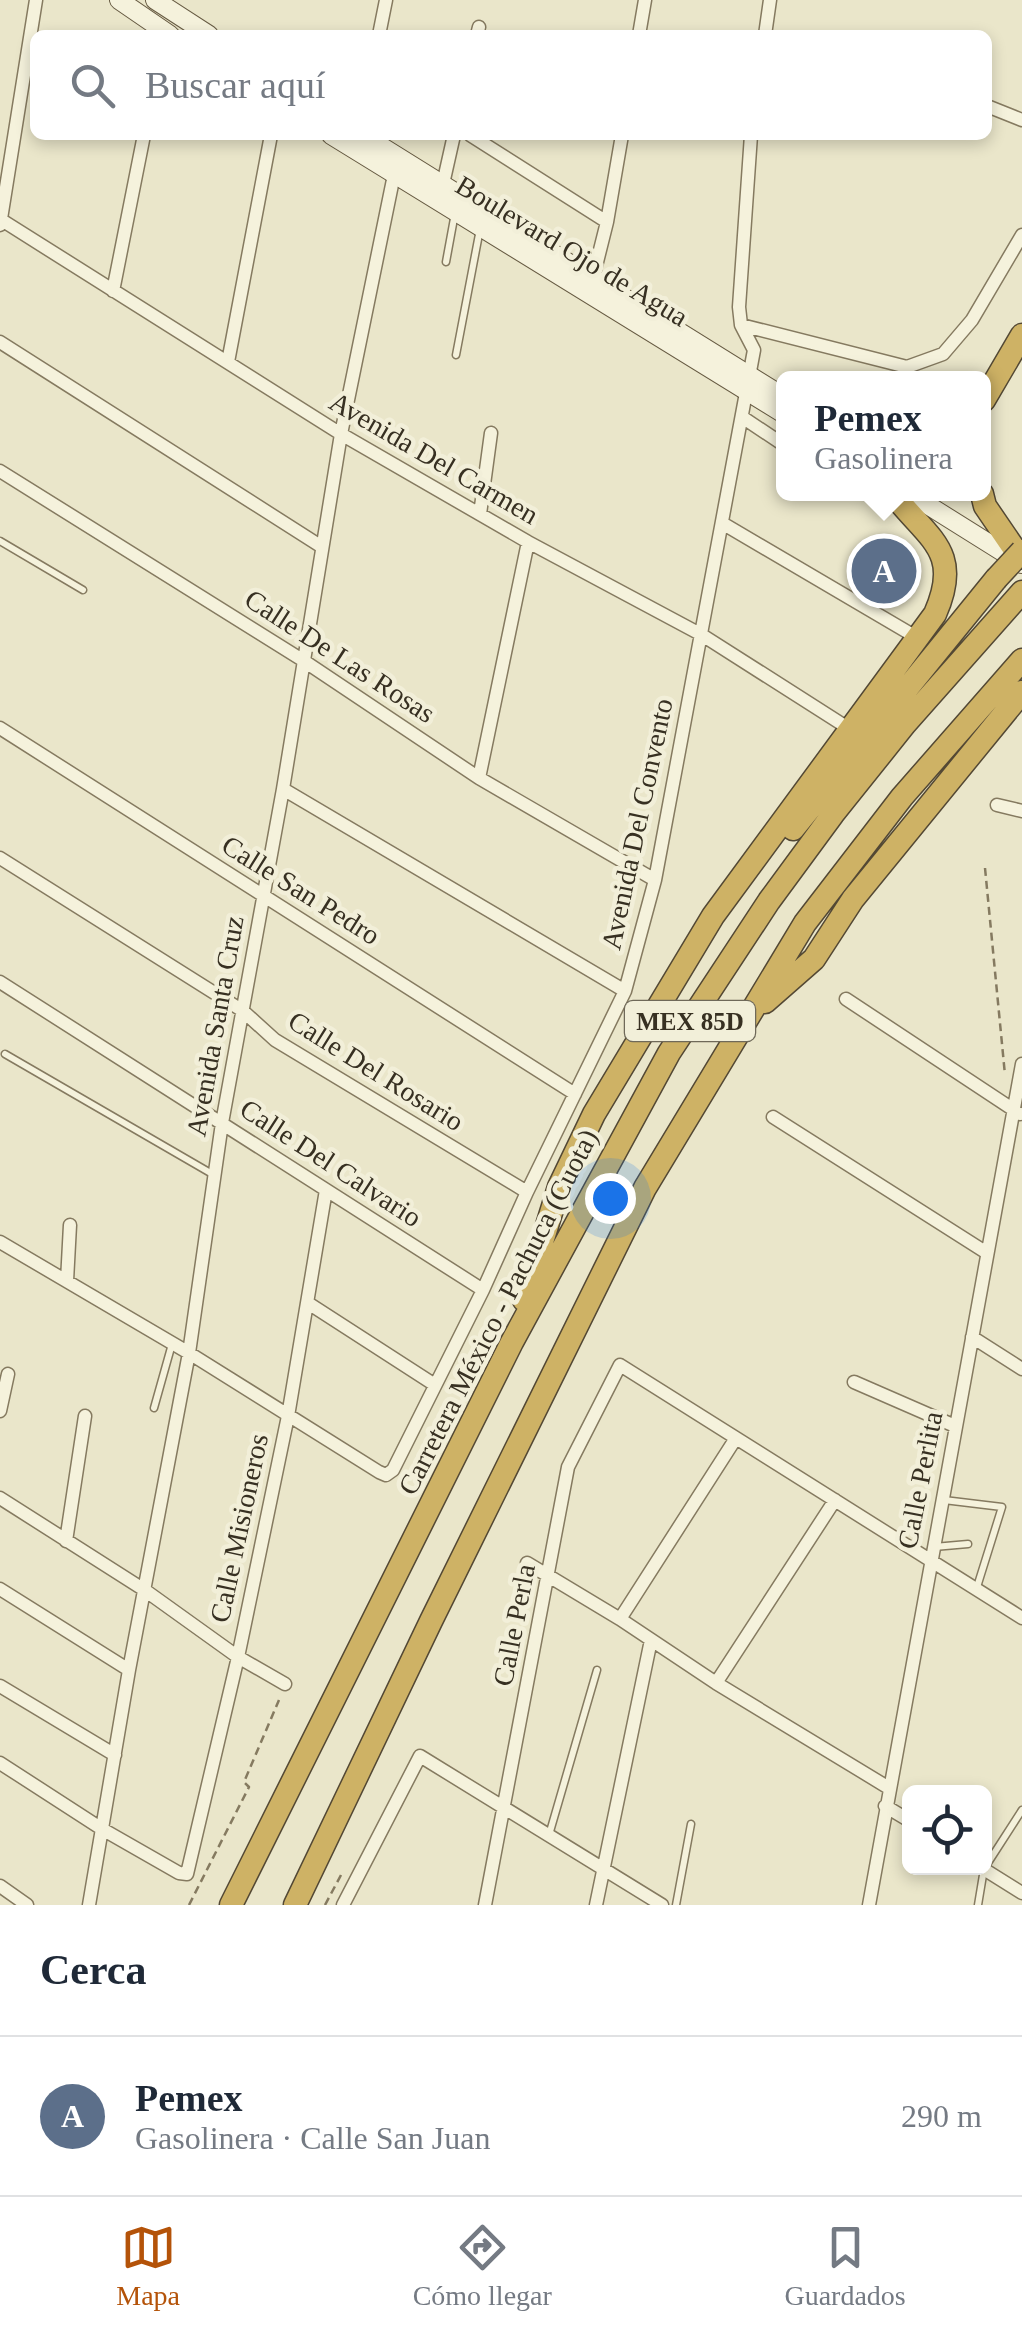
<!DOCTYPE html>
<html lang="es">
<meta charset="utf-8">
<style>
:root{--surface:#fff;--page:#f2f2f3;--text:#1f2937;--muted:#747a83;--line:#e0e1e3;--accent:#b45309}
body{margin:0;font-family:Georgia,serif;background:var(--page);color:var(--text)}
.controls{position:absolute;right:30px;bottom:30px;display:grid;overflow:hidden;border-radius:15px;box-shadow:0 5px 15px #0003}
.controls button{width:90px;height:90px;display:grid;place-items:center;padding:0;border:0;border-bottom:2px solid var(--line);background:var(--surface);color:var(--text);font:50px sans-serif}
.you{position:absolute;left:610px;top:1198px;width:35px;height:35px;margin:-25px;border:8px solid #fff;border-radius:50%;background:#1a73e8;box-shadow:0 0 0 15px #1a73e833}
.badge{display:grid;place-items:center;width:65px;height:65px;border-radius:50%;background:var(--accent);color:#fff;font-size:32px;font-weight:700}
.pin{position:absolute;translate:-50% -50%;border:5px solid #fff;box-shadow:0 2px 10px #0006}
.popup{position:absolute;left:776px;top:371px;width:215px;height:130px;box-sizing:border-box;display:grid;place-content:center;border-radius:15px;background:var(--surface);filter:drop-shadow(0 2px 8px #0005);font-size:32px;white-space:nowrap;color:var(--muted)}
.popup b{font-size:38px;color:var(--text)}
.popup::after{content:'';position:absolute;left:50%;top:100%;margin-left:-20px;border:20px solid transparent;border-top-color:var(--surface)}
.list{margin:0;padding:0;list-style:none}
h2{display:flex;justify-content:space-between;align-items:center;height:130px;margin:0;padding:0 40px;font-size:42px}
h2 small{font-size:32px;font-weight:400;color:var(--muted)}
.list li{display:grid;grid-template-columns:65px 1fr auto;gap:30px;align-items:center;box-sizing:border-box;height:160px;padding:0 40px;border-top:2px solid var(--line)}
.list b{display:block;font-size:38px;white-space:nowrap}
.list p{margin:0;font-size:32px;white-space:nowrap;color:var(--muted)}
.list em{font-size:32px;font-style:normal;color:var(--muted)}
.icon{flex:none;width:55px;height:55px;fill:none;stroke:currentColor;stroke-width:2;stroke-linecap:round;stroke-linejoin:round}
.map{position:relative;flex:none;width:1022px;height:1905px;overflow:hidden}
.search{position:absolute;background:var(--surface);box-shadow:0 5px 15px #0003;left:30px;right:30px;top:30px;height:110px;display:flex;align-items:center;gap:25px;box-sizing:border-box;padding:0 35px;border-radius:15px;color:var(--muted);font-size:38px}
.sheet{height:290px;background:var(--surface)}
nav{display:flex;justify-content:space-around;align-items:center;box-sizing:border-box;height:140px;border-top:2px solid var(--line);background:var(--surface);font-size:28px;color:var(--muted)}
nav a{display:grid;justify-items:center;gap:5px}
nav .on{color:var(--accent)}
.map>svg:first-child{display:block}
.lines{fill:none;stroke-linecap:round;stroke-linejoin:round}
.service-casing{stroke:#857a60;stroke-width:9}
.minor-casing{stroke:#857a60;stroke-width:15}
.secondary-casing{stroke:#675b43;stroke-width:20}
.motorway-casing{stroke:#534834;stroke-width:25}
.path{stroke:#857a60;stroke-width:2.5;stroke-dasharray:8 5;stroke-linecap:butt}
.service{stroke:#f5f2dc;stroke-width:6}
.minor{stroke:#f5f2dc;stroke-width:12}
.secondary{stroke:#f5f2dc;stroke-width:18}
.motorway{stroke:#ceb265;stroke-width:22}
.motorway-bridge-casing{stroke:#534834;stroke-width:25;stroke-linecap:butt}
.motorway-bridge{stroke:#ceb265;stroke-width:22}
.labels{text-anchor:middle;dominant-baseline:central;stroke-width:9;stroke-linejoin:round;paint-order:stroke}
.shield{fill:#f2efd9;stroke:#6f6959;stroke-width:2.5}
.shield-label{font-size:25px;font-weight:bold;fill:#373022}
.street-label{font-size:28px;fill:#373022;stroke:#f2efd9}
</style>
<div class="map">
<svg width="1022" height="1905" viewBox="0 0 1022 1905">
<rect width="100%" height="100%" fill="#eae6ca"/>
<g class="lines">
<defs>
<path id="service" d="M446,262l9,-49
M456,355l24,-126
M0,541l83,49
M5,1054l209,121
M154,1408l18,-64
M944,1500l58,7 -25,80
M934,1547l34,-3
M549,1835l48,-165
M676,1905l15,-81
M978,1905l6,-36 38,-59"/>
<path id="minor" d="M379,35l7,-35
M477,35l2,-8
M639,35l6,-35
M765,35l5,-35
M987,106l35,14
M470,135l137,87 -14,56
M443,184l11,-49
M0,219l341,215 187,108 174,93 146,93
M607,222l15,-87
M0,225l36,-225
M113,291l31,-156
M741,325l166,42 36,-13 29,-34 50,-85
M0,342l322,205
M228,362l43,-227
M742,417l42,28
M0,471l304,190 175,117 176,102
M480,514l11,-81
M722,523l194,114
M0,728l575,366
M479,778l49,-236
M283,789l342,202
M997,805l25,6
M0,858l243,153 32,29 252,152
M0,982l483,308
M846,999l174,115
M773,1117l214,136
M0,1242l189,111 190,119 7,3 7,-5 90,-180 44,-98 98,-201 30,-111 99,-530 -13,-25 -2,-18 12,-172
M67,1281l3,-56
M308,1303l127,82
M972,1337l50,32
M854,1382l101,44
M0,1411l8,-37
M0,1498l146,93 92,66 47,27
M66,1541l19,-125
M527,1563l93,56 96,64 173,105
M0,1589l129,81
M620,1619l116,-181
M716,1683l119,-183
M0,1686l115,69
M0,1763l102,66 77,44 8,1 51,-217 50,-241 38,-226
M885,1806l25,15
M982,1868l40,25
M0,1886l27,19
M89,1905l40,-235 60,-317 33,-230 61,-334 58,-355 54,-264
M343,1905l77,-149 242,149
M485,1905l83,-438 52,-102 402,253
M596,1905l55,-265
M869,1905l153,-841"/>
<path id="secondary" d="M119,0l51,35
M155,0l54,35
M331,135l453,279
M363,135l421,262
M910,494l112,70"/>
<path id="motorway" d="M984,400l38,-65
M982,494l3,12 28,41
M793,829l203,-250
M765,1002l49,-43 39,-60 169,-207
M524,1300l35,-113 35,-73 119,-198 222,-302c28,-63 -7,-75 -42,-120
M231,1905l281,-563 157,-289 100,-152 64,-87 72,-90 117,-132
M295,1905l136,-284 214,-433 160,-265 97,-126 120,-137"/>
</defs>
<use href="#service" class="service-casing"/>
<use href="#minor" class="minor-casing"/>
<use href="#secondary" class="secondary-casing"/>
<use href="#motorway" class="motorway-casing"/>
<path class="path" d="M985,868l20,207
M189,1905l60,-118 -5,-5 35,-82
M325,1905l16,-30"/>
<use href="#service" class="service"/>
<use href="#minor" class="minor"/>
<use href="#secondary" class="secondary"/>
<use href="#motorway" class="motorway"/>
<defs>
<path id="motorway-bridge" d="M996,579l26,-28"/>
</defs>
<use href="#motorway-bridge" class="motorway-bridge-casing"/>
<use href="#motorway-bridge" class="motorway-bridge"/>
</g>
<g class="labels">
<rect class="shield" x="625" y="1001" width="130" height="40" rx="8"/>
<g class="shield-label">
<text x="690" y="1021">MEX 85D</text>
</g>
<g class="street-label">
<text transform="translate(572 251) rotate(31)">Boulevard Ojo de Agua</text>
<text transform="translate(434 458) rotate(30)">Avenida Del Carmen</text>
<text transform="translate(340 656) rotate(33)">Calle De Las Rosas</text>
<text transform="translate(637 824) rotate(-78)">Avenida Del Convento</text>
<text transform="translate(301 890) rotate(32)">Calle San Pedro</text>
<text transform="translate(215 1026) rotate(-80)">Avenida Santa Cruz</text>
<text transform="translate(376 1071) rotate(32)">Calle Del Rosario</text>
<text transform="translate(331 1163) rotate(33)">Calle Del Calvario</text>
<text transform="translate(498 1312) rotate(-63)">Carretera México - Pachuca (Cuota)</text>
<text transform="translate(920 1480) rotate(-79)">Calle Perlita</text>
<text transform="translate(239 1528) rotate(-78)">Calle Misioneros</text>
<text transform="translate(514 1625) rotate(-79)">Calle Perla</text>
</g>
</g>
</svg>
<div class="controls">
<button><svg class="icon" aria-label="locate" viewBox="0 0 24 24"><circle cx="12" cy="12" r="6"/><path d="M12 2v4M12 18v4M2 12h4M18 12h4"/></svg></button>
</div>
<div class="you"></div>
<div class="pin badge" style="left:884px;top:571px;background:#5c6f8a">A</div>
<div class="popup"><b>Pemex</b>Gasolinera</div>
<div class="search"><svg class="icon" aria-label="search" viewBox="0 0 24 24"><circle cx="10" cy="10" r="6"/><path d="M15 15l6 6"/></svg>Buscar aquí</div>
</div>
<section class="sheet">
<h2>Cerca<small></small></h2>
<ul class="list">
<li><span class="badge" style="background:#5c6f8a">A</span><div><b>Pemex</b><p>Gasolinera · Calle San Juan</p></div><em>290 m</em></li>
</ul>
</section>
<nav>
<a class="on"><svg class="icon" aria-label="map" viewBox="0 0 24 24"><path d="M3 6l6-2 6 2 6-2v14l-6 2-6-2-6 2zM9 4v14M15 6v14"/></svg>Mapa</a>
<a><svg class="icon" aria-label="directions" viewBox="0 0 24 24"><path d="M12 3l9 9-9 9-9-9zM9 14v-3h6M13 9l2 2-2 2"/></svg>Cómo llegar</a>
<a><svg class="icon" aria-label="saved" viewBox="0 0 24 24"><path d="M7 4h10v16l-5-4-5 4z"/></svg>Guardados</a>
</nav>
